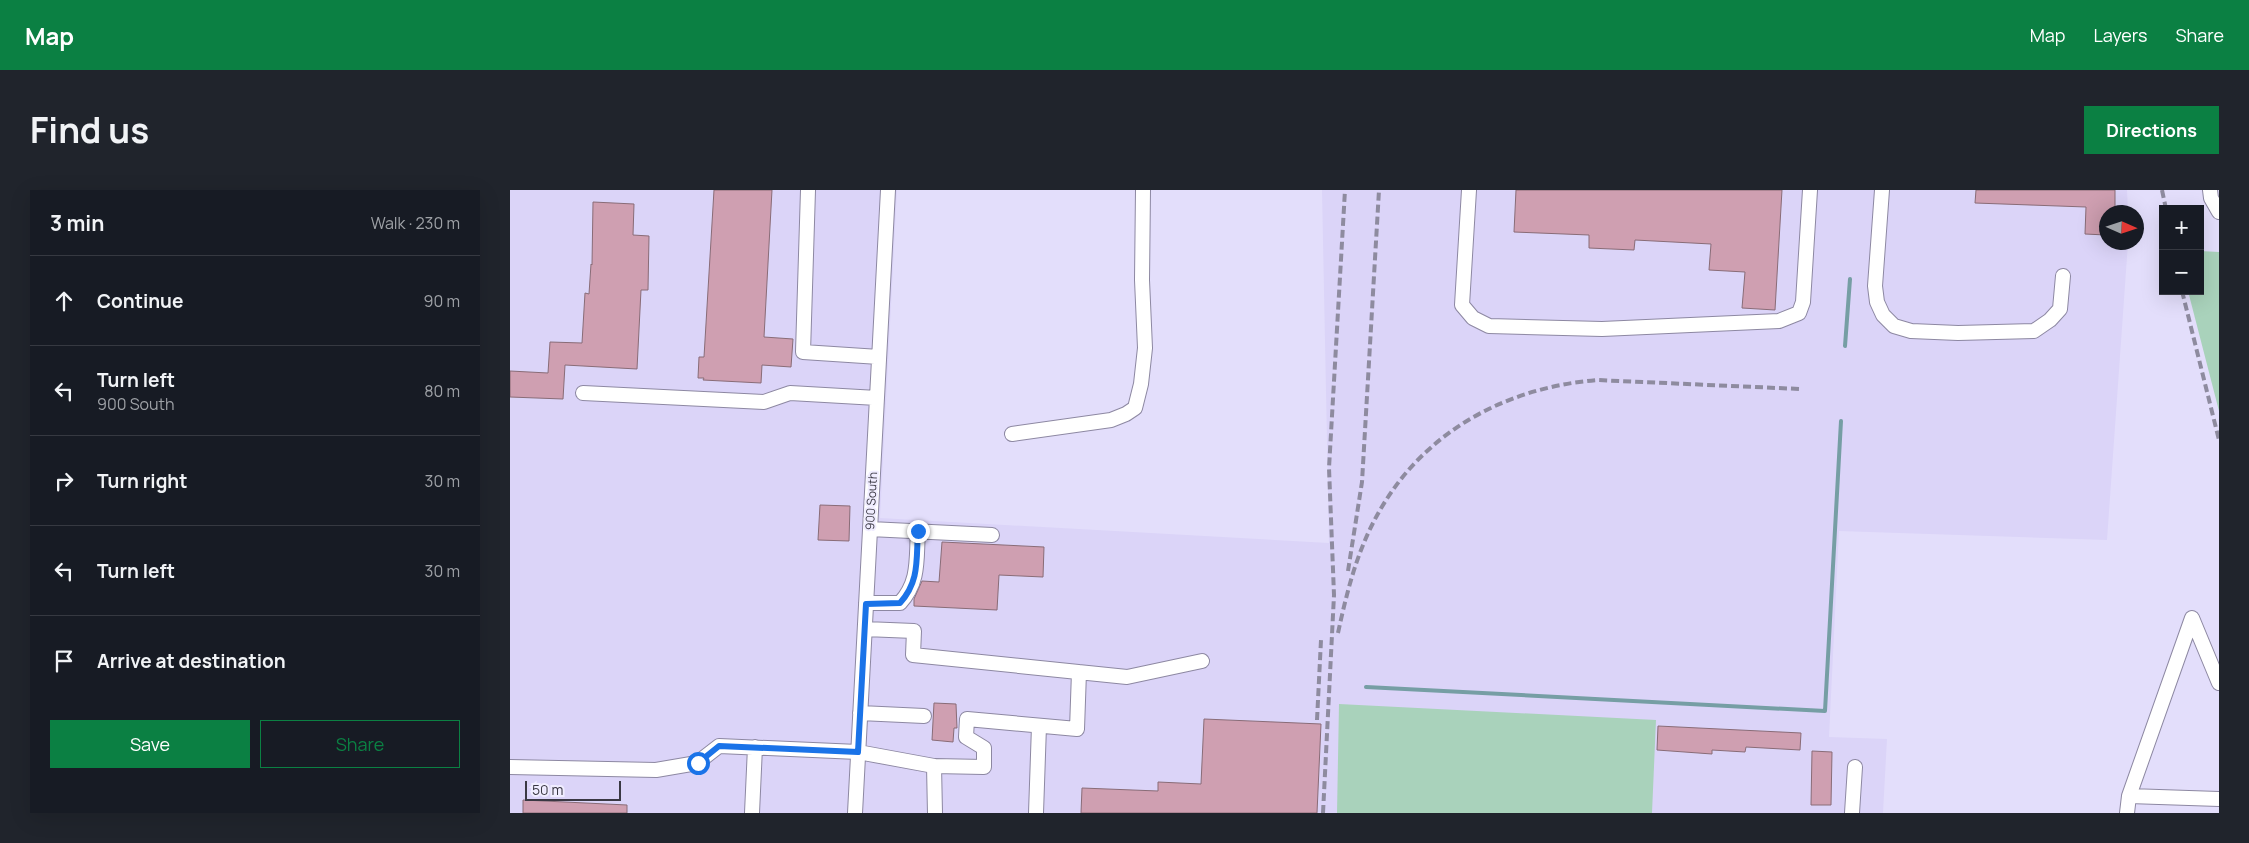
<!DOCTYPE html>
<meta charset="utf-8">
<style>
:root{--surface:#171b24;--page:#20242c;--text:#f1f3f6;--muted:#9ea1a6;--line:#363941;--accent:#0b8043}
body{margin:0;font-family:Manrope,sans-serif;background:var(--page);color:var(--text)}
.controls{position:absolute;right:15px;top:15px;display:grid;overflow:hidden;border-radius:0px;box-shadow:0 5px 20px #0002}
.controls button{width:45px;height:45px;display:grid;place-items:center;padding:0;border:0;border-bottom:1px solid var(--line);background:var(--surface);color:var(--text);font:25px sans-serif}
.compass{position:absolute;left:1589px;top:15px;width:45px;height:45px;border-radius:50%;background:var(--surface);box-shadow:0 5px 20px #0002;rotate:93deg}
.scale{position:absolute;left:15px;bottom:12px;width:96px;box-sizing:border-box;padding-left:5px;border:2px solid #3a3843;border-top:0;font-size:14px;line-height:18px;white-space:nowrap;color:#3a3843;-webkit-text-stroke:4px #f0edff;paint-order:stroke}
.stop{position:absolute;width:15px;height:15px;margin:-11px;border:4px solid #1a73e8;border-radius:50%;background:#fff}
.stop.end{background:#1a73e8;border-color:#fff;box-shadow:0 1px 5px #0008}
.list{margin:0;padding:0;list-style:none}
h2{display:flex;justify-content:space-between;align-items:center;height:65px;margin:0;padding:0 20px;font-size:21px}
h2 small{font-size:16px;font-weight:400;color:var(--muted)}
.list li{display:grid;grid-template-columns:32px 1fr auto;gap:15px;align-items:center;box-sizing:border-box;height:90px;padding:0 20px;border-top:1px solid var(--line)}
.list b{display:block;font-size:19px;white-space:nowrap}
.list p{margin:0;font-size:16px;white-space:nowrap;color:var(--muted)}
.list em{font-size:16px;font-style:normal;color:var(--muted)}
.actions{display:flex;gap:10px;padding:15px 20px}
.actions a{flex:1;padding:11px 0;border:1px solid var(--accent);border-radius:0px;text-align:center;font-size:18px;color:var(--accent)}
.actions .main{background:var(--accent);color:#fff}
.icon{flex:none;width:28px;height:28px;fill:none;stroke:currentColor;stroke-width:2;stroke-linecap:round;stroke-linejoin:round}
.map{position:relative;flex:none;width:1709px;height:623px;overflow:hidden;border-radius:0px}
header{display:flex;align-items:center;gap:30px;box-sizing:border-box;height:70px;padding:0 25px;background:var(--accent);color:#fff}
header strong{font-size:24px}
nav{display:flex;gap:28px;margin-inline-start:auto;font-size:18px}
.intro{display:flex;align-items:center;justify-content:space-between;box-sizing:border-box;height:120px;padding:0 30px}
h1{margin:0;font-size:35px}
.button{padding:12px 22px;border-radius:0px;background:var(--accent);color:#fff;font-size:18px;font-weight:700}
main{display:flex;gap:30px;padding:0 30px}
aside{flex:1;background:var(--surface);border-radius:0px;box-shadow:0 5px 20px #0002}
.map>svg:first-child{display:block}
.built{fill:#dbd4f8}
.green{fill:#a9d2bb}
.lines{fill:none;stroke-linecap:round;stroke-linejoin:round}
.stream{stroke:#769ea4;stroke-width:4}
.building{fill:#cf9fb1;stroke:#896c77}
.minor-casing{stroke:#8d88a2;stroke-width:16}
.minor{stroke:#fff;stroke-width:14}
.rail{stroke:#8e8b9f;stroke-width:4;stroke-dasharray:8 4;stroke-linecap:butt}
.route{stroke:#1a73e8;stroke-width:6}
.labels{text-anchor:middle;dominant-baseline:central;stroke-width:4;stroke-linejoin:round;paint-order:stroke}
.street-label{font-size:12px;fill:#3a3843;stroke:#f0edff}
</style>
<header>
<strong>Map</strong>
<nav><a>Map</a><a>Layers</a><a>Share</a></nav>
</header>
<div class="intro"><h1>Find us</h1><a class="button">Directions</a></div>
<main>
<aside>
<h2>3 min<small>Walk · 230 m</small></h2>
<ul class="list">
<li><svg class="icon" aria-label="ahead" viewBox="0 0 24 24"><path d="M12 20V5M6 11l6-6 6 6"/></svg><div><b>Continue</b></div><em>90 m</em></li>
<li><svg class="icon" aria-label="left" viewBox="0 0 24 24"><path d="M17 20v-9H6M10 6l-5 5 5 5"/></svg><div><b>Turn left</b><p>900 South</p></div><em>80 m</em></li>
<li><svg class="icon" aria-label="right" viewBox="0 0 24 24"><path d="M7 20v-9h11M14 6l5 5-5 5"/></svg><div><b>Turn right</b></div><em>30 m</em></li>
<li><svg class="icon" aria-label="left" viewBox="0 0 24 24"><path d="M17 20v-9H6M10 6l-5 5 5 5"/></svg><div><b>Turn left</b></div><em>30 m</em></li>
<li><svg class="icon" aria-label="arrive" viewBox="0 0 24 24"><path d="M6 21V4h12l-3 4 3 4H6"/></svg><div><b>Arrive at destination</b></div></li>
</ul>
<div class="actions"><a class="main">Save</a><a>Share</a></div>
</aside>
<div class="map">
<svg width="1709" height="623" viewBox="0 0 1709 623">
<rect width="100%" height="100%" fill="#e3defb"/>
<path class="built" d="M0,0h387l-17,328 449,25 -7,-353h805l1,22h-22v30l22,1 -21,297 -268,-9 -10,206 58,2 -4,74h-1373z"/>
<path class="green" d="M1690,61l19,1v159l-31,-120h12z
M829,514l317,16 -4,93h-315z"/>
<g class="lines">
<path class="stream" d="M1335,156l5,-67
M856,497l459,24 16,-290"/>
</g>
<path class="building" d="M204,0h58l-8,147 29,2 -2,28 -29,-2 -1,18 -58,-3 1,-2h-6l1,-21h5z
M1006,0h266l-7,120 -33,-2 3,-36 -36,-2 2,-26 -76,-4 -1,10 -45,-2v-13l-75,-3z
M1466,0h139v22h-9v23l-21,-1 1,-27 -111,-4z
M83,12l41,2 -1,31 16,1 -1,54h-7l-4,79 -72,-4 -2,34 -53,-2v-26l38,2 2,-31 32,1 3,-50 4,1 2,-30 1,1z
M310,315l30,1 -1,35 -31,-1z
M432,352l102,5 -1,30 -44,-2 -2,35 -83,-4v-7l8,-18 17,1z
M424,513l22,1 1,24h-3l-1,14 -21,-2z
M694,529l117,5 -4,89h-236l1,-25 76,3v-9l43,2z
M1148,536l143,7 -1,17 -54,-3 -1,5 -33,-2v4l-55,-4z
M1302,561l20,1 -1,53h-20z
M13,610l104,5v8h-104z"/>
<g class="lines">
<defs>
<path id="minor" d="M298,0l-5,162 76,5
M959,0l-7,115 11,13 16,8 113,3 177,-8 20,-8 4,-11 7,-112
M1372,0l-7,96 2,16 6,13 11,11 17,5 47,2 76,-2 16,-11 10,-11 3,-33
M1700,0l1,8 8,14
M73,203l181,9 26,-9 87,5
M502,244l99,-14 15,-6 9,-6 6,-24 4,-36 -3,-68 1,-90
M360,339l122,6
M356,413h34c20,-22 16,-44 18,-72
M355,439l49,2 -1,24 214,22 75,-16
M350,523l64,3
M424,576l50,1v-19l-18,-11 1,-18 110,10 2,-57
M0,577l146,3 41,-7 22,-17 139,6 76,14 1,47
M1619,606l63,-178 27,65
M242,623l3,-66
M345,623l33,-623
M526,623l3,-87
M1342,623l3,-46
M1617,623l2,-17 90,3"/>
</defs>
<use href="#minor" class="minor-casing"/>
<use href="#minor" class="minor"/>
<path class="rail" d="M1652,0l4,19
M1672,101l37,149
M838,381l14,-89 17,-292
M828,443c8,-37 17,-74 34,-108 44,-89 129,-137 225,-145l203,9
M807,530l4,-80
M813,623l11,-218 -5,-127 16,-278"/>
</g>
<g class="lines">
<path class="route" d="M188,573l21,-17 139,6 8,-148 34,-1c20,-22 16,-44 18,-72"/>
</g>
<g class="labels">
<g class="street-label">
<text transform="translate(361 311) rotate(-87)">900 South</text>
</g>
</g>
</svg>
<div class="controls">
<button>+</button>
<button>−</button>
</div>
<svg class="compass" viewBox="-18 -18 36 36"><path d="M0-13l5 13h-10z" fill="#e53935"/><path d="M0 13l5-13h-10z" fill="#9ea1a6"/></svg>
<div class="scale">50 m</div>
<div class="stop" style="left:188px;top:573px"></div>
<div class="stop end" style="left:408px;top:341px"></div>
</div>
</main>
